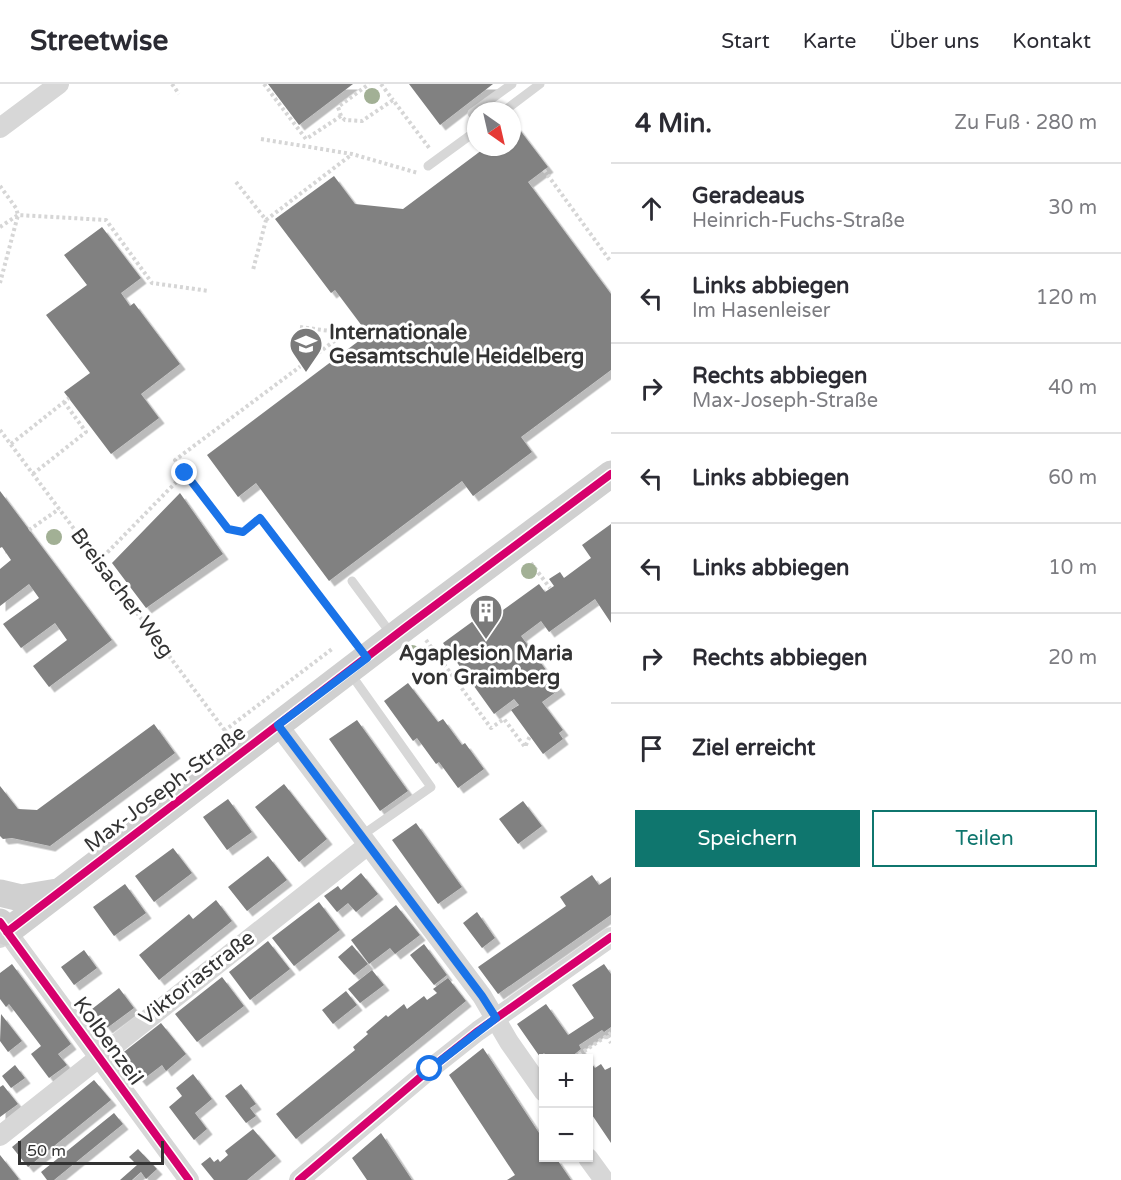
<!DOCTYPE html>
<html lang="de">
<meta charset="utf-8">
<style>
:root{--surface:#fff;--page:#f7f7f7;--text:#2b2b33;--muted:#7c7c81;--line:#e1e1e2;--accent:#0f766e}
body{margin:0;font-family:"Varela Round",sans-serif;background:var(--page);color:var(--text)}
.controls{position:absolute;right:18px;bottom:18px;display:grid;overflow:hidden;border-radius:0px;box-shadow:0 2px 4px #0004}
.controls button{width:54px;height:54px;display:grid;place-items:center;padding:0;border:0;border-bottom:2px solid var(--line);background:var(--surface);color:var(--text);font:30px sans-serif}
.compass{position:absolute;left:467px;top:18px;width:54px;height:54px;border-radius:50%;background:var(--surface);box-shadow:0 2px 4px #0004;rotate:146deg}
.scale{position:absolute;left:18px;bottom:15px;width:146px;box-sizing:border-box;padding-left:6px;border:3px solid #333;border-top:0;font-size:16px;line-height:21px;white-space:nowrap;color:#333;-webkit-text-stroke:4px #fff;paint-order:stroke}
.stop{position:absolute;width:18px;height:18px;margin:-14px;border:4px solid #1a73e8;border-radius:50%;background:#fff}
.stop.end{background:#1a73e8;border-color:#fff;box-shadow:0 2px 6px #0008}
.list{margin:0;padding:0;list-style:none}
h2{display:flex;justify-content:space-between;align-items:center;height:78px;margin:0;padding:0 24px;font-size:26px}
h2 small{font-size:20px;font-weight:400;color:var(--muted)}
.list li{display:grid;grid-template-columns:39px 1fr auto;gap:18px;align-items:center;box-sizing:border-box;height:90px;padding:0 24px;border-top:2px solid var(--line)}
.list b{display:block;font-size:22px;white-space:nowrap}
.list p{margin:0;font-size:20px;white-space:nowrap;color:var(--muted)}
.list em{font-size:20px;font-style:normal;color:var(--muted)}
.actions{display:flex;gap:12px;padding:18px 24px}
.actions a{flex:1;padding:14px 0;border:2px solid var(--accent);border-radius:0px;text-align:center;font-size:21px;color:var(--accent)}
.actions .main{background:var(--accent);color:#fff}
.icon{flex:none;width:33px;height:33px;fill:none;stroke:currentColor;stroke-width:2;stroke-linecap:round;stroke-linejoin:round}
.map{position:relative;flex:none;width:611px;height:1096px;overflow:hidden}
header{display:flex;align-items:center;gap:36px;box-sizing:border-box;height:84px;padding:0 30px;background:var(--surface);border-bottom:2px solid var(--line)}
header strong{font-size:28px}
nav{display:flex;gap:33px;margin-inline-start:auto;font-size:21px}
main{display:flex}
aside{flex:1;background:var(--surface)}
.map>svg:first-child{display:block}
.building{fill:#818181;filter:url(#shadow)}
.lines{fill:none;stroke-linecap:round;stroke-linejoin:round}
.path{stroke:#d6d6d6;stroke-width:4;stroke-dasharray:3 3;stroke-linecap:butt}
.lane{stroke:#d7d7d7;stroke-width:9}
.street{stroke:#d7d7d7;stroke-width:20}
.secondary{stroke:#d0d0d0;stroke-width:27}
.cycleway-casing{stroke:#fff;stroke-width:11}
.cycleway{stroke:#d6006c;stroke-width:8}
.tree{fill:#a2b095}
.route{stroke:#1a73e8;stroke-width:8}
.labels{text-anchor:middle;dominant-baseline:central;stroke-width:6;stroke-linejoin:round;paint-order:stroke}
.poi-label{font-size:21px;font-weight:bold;fill:#333;stroke:#fff;text-anchor:start}
.street-label{font-size:21px;fill:#333;stroke:#fff}
</style>
<header>
<strong>Streetwise</strong>
<nav><a>Start</a><a>Karte</a><a>Über uns</a><a>Kontakt</a></nav>
</header>
<main>
<div class="map">
<svg width="611" height="1096" viewBox="0 0 611 1096">
<defs>
<filter id="shadow"><feDropShadow dx="5.5" dy="5.5" stdDeviation="0" flood-color="#0004"/></filter>
</defs>
<rect width="100%" height="100%" fill="#fff"/>
<path class="building" d="M268,0h85l-54,41z
M409,0h84l-53,41z
M516,41l32,42 -20,15 83,112v76l-90,67 11,15 -59,44 -11,-15 -133,100 -73,-98 -18,14 -31,-42 161,-121 -33,-44 -4,3 -56,-74 59,-43 21,28 48,5 83,-62h26v-19z
M102,143l39,51 -20,15 9,13 4,-3 46,61 -39,30 18,24 -48,36 -47,-62 26,-19 -44,-58 41,-30 -23,-30z
M0,407l112,149 -63,47 -16,-21 34,-26 -12,-17 -34,25 -18,-24 36,-26 -10,-14 -29,22v-37l11,-9 -9,-13 -2,1z
M180,409l43,61 -77,54 -34,-45z
M611,440v99l-16,-24 -46,33 -8,-11 -20,15 39,53 -18,13 21,28 -4,3 4,6 -20,15 -32,-44 8,-5 -5,-6 -20,15 -51,-71 48,-35 5,7 43,-31 6,8 9,-6 -5,-7 11,-7 4,6 27,-20 -9,-13z
M408,599l30,39 5,-3 19,26 3,-2 19,26 -26,19 -19,-26 -3,2 -19,-26 -4,3 -29,-40z
M357,636l51,71 -28,20 -51,-72z
M154,640l21,29 -125,93 -38,-8 -9,1 -3,-3v-50l18,23 19,1z
M284,700l43,55 -28,23 -44,-55z
M228,715l24,33 -25,18 -24,-33z
M523,717l19,25 -24,18 -19,-25z
M416,739l46,64 -24,17 -46,-64z
M173,764l19,25 -38,29 -19,-26z
M268,772l19,24 -40,31 -19,-24z
M361,789l17,21 -22,18 -8,-9 -11,9 -13,-16 14,-10 3,4z
M592,791l7,10 12,-8v38l-113,79 -20,-27 88,-61 -6,-9z
M125,800l21,29 -32,23 -21,-29z
M216,816l16,21 -73,59 -20,-25 50,-41 4,5z
M319,818l21,28 -46,36 -22,-28z
M396,821l24,30 -25,19 -5,-6 -21,16 -18,-24z
M477,828l18,26 -13,10 -19,-25z
M268,857l22,28 -40,31 -21,-28z
M424,860l23,31 -13,10 -24,-30z
M352,861l16,19 -14,11 -16,-18z
M84,866l13,18 -23,17 -13,-18z
M12,880l59,80 -13,10 9,11 -18,13 -18,-24 10,-8 -32,-42 -3,3 -6,-8v-26z
M604,880l7,10v53l-7,5 -2,-2 -23,15 2,4 -10,8 1,1h-24l-4,-5 -4,4 -23,-33 29,-20 22,31 26,-17 -22,-33z
M372,886l12,15 -24,18 -12,-14z
M222,893l22,29 -47,36 -22,-28z
M448,894l18,23 -170,138 -20,-25 79,-64 -2,-3 15,-13 -2,-2 20,-17 2,2 16,-13 3,5 17,-13 3,4 10,-7 -4,-4z
M119,904l15,20 -27,20 -15,-19z
M346,907l11,14 -24,19 -11,-14z
M1,930l21,27 -14,11 -8,-11z
M161,939l25,31 -20,17 -4,-6 -21,16 -21,-26z
M483,964l60,91v19h13l15,22h-64l8,-5 -66,-100z
M588,975l7,9 6,-4 4,6 6,-3v76l-23,-34z
M15,981l10,13 -14,10 -9,-12z
M193,990l19,25 -17,14 12,16 -13,11 -25,-33 13,-11 -6,-8z
M94,996l17,20 -83,67 -16,-20z
M241,1000l15,20 -6,4 6,8 -10,7 -21,-27z
M3,1001l15,19 -18,13v-30z
M114,1029l9,11 -69,56h-7l-6,-8z
M253,1045l23,27 -29,24h-33l-13,-16 9,-7 4,5 4,-3 2,3 8,-7 -3,-4z
M381,1049l31,47h-45l-15,-22z
M138,1065l19,20 -11,10 -5,-7 -9,8h-12l17,-15 -8,-8z
M0,1071l19,24 -1,1h-18z"/>
<g class="lines">
<path class="path" d="M172,0l7,10
M264,0l42,55 35,-23 4,4 17,1 31,-21 37,49
M381,0l12,16
M341,32l-3,-9 31,-23
M512,43v1
M261,55l91,15 66,19
M544,86l67,92
M236,98l30,38 -13,50
M0,102l16,22 2,7 -18,68
M266,136l85,-65
M0,143l18,-12 88,5 46,63 57,8
M300,243l45,6
M0,346l229,306
M11,360l58,-46
M185,389l44,56 14,3 17,-14 94,122
M33,390l53,-42 -22,-30
M29,446l30,-21
M99,477l86,-88 -10,-13 170,-127
M531,479l19,25
M426,556l65,88 13,-9 21,28 5,-11
M224,647l108,-82
M607,952l4,7
M574,974l37,-25"/>
<path class="lane" d="M504,27l36,-27
M472,29l40,-29
M428,82l48,-35
M352,497l40,54
M350,589l81,114 -70,49"/>
<path class="street" d="M0,44l59,-44
M278,641l204,271 27,46 35,50
M0,854l7,-6 182,248
M0,1052l368,-291
M588,1074l16,22
M299,1096l131,-111 48,-38 133,-94"/>
<path class="secondary" d="M0,809l21,5 36,-6
M0,838l7,10 399,-305 205,-153"/>
<defs>
<path id="cycleway" d="M0,838l189,258
M7,848l399,-305 205,-153
M299,1096l131,-111 48,-38 133,-94"/>
</defs>
<use href="#cycleway" class="cycleway-casing"/>
<use href="#cycleway" class="cycleway"/>
</g>
<g class="tree">
<circle cx="372" cy="12" r="8"/>
<circle cx="54" cy="453" r="8"/>
<circle cx="529" cy="487" r="8"/>
<circle cx="412" cy="569" r="8"/>
</g>
<g class="lines">
<path class="route" d="M185,389l43,56 15,3 17,-14 107,140 -89,67 204,271 14,22 -66,51"/>
</g>
<defs>
<symbol id="school-pin" viewBox="-11 -11 22 30"><path d="M0 17L-7.5 6A9.5 9.5 0 1 1 7.5 6Z" fill="#7a7a7a" stroke="#fff"/><path d="M0-5L7-2L0 1L-7-2ZM-4 1L0 2.5L4 1V4Q0 6-4 4Z" fill="#fff"/></symbol>
<symbol id="building-pin" viewBox="-11 -11 22 30"><path d="M0 17L-7.5 6A9.5 9.5 0 1 1 7.5 6Z" fill="#7a7a7a" stroke="#fff"/><path d="M-4-6H4V6H1V3H-1V6H-4ZM-2.5-4.3h1.7v1.8h-1.7ZM.8-4.3h1.7v1.8H.8ZM-2.5-1h1.7V.8h-1.7ZM.8-1h1.7V.8H.8Z" fill="#fff"/></symbol>
</defs>
<g fill-rule="evenodd">
<use href="#school-pin" x="287" y="241" width="38" height="52"/>
<use href="#building-pin" x="467" y="508" width="38" height="52"/>
</g>
<g class="labels">
<g class="poi-label">
<text x="329" y="248">Internationale<tspan x="329" dy="24">Gesamtschule Heidelberg</tspan></text>
<text x="486" y="569" text-anchor="middle">Agaplesion Maria<tspan x="486" dy="24">von Graimberg</tspan></text>
</g>
<g class="street-label">
<text transform="translate(122 509) rotate(53)">Breisacher Weg</text>
<text transform="translate(165 705) rotate(-37)">Max-Joseph-Straße</text>
<text transform="translate(197 894) rotate(-38)">Viktoriastraße</text>
<text transform="translate(108 957) rotate(54)">Kolbenzeil</text>
</g>
</g>
</svg>
<div class="controls">
<button>+</button>
<button>−</button>
</div>
<svg class="compass" viewBox="-18 -18 36 36"><path d="M0-13l5 13h-10z" fill="#e53935"/><path d="M0 13l5-13h-10z" fill="#7c7c81"/></svg>
<div class="scale">50 m</div>
<div class="stop" style="left:430px;top:985px"></div>
<div class="stop end" style="left:185px;top:389px"></div>
</div>
<aside>
<h2>4 Min.<small>Zu Fuß · 280 m</small></h2>
<ul class="list">
<li><svg class="icon" aria-label="ahead" viewBox="0 0 24 24"><path d="M12 20V5M6 11l6-6 6 6"/></svg><div><b>Geradeaus</b><p>Heinrich-Fuchs-Straße</p></div><em>30 m</em></li>
<li><svg class="icon" aria-label="left" viewBox="0 0 24 24"><path d="M17 20v-9H6M10 6l-5 5 5 5"/></svg><div><b>Links abbiegen</b><p>Im Hasenleiser</p></div><em>120 m</em></li>
<li><svg class="icon" aria-label="right" viewBox="0 0 24 24"><path d="M7 20v-9h11M14 6l5 5-5 5"/></svg><div><b>Rechts abbiegen</b><p>Max-Joseph-Straße</p></div><em>40 m</em></li>
<li><svg class="icon" aria-label="left" viewBox="0 0 24 24"><path d="M17 20v-9H6M10 6l-5 5 5 5"/></svg><div><b>Links abbiegen</b></div><em>60 m</em></li>
<li><svg class="icon" aria-label="left" viewBox="0 0 24 24"><path d="M17 20v-9H6M10 6l-5 5 5 5"/></svg><div><b>Links abbiegen</b></div><em>10 m</em></li>
<li><svg class="icon" aria-label="right" viewBox="0 0 24 24"><path d="M7 20v-9h11M14 6l5 5-5 5"/></svg><div><b>Rechts abbiegen</b></div><em>20 m</em></li>
<li><svg class="icon" aria-label="arrive" viewBox="0 0 24 24"><path d="M6 21V4h12l-3 4 3 4H6"/></svg><div><b>Ziel erreicht</b></div></li>
</ul>
<div class="actions"><a class="main">Speichern</a><a>Teilen</a></div>
</aside>
</main>
